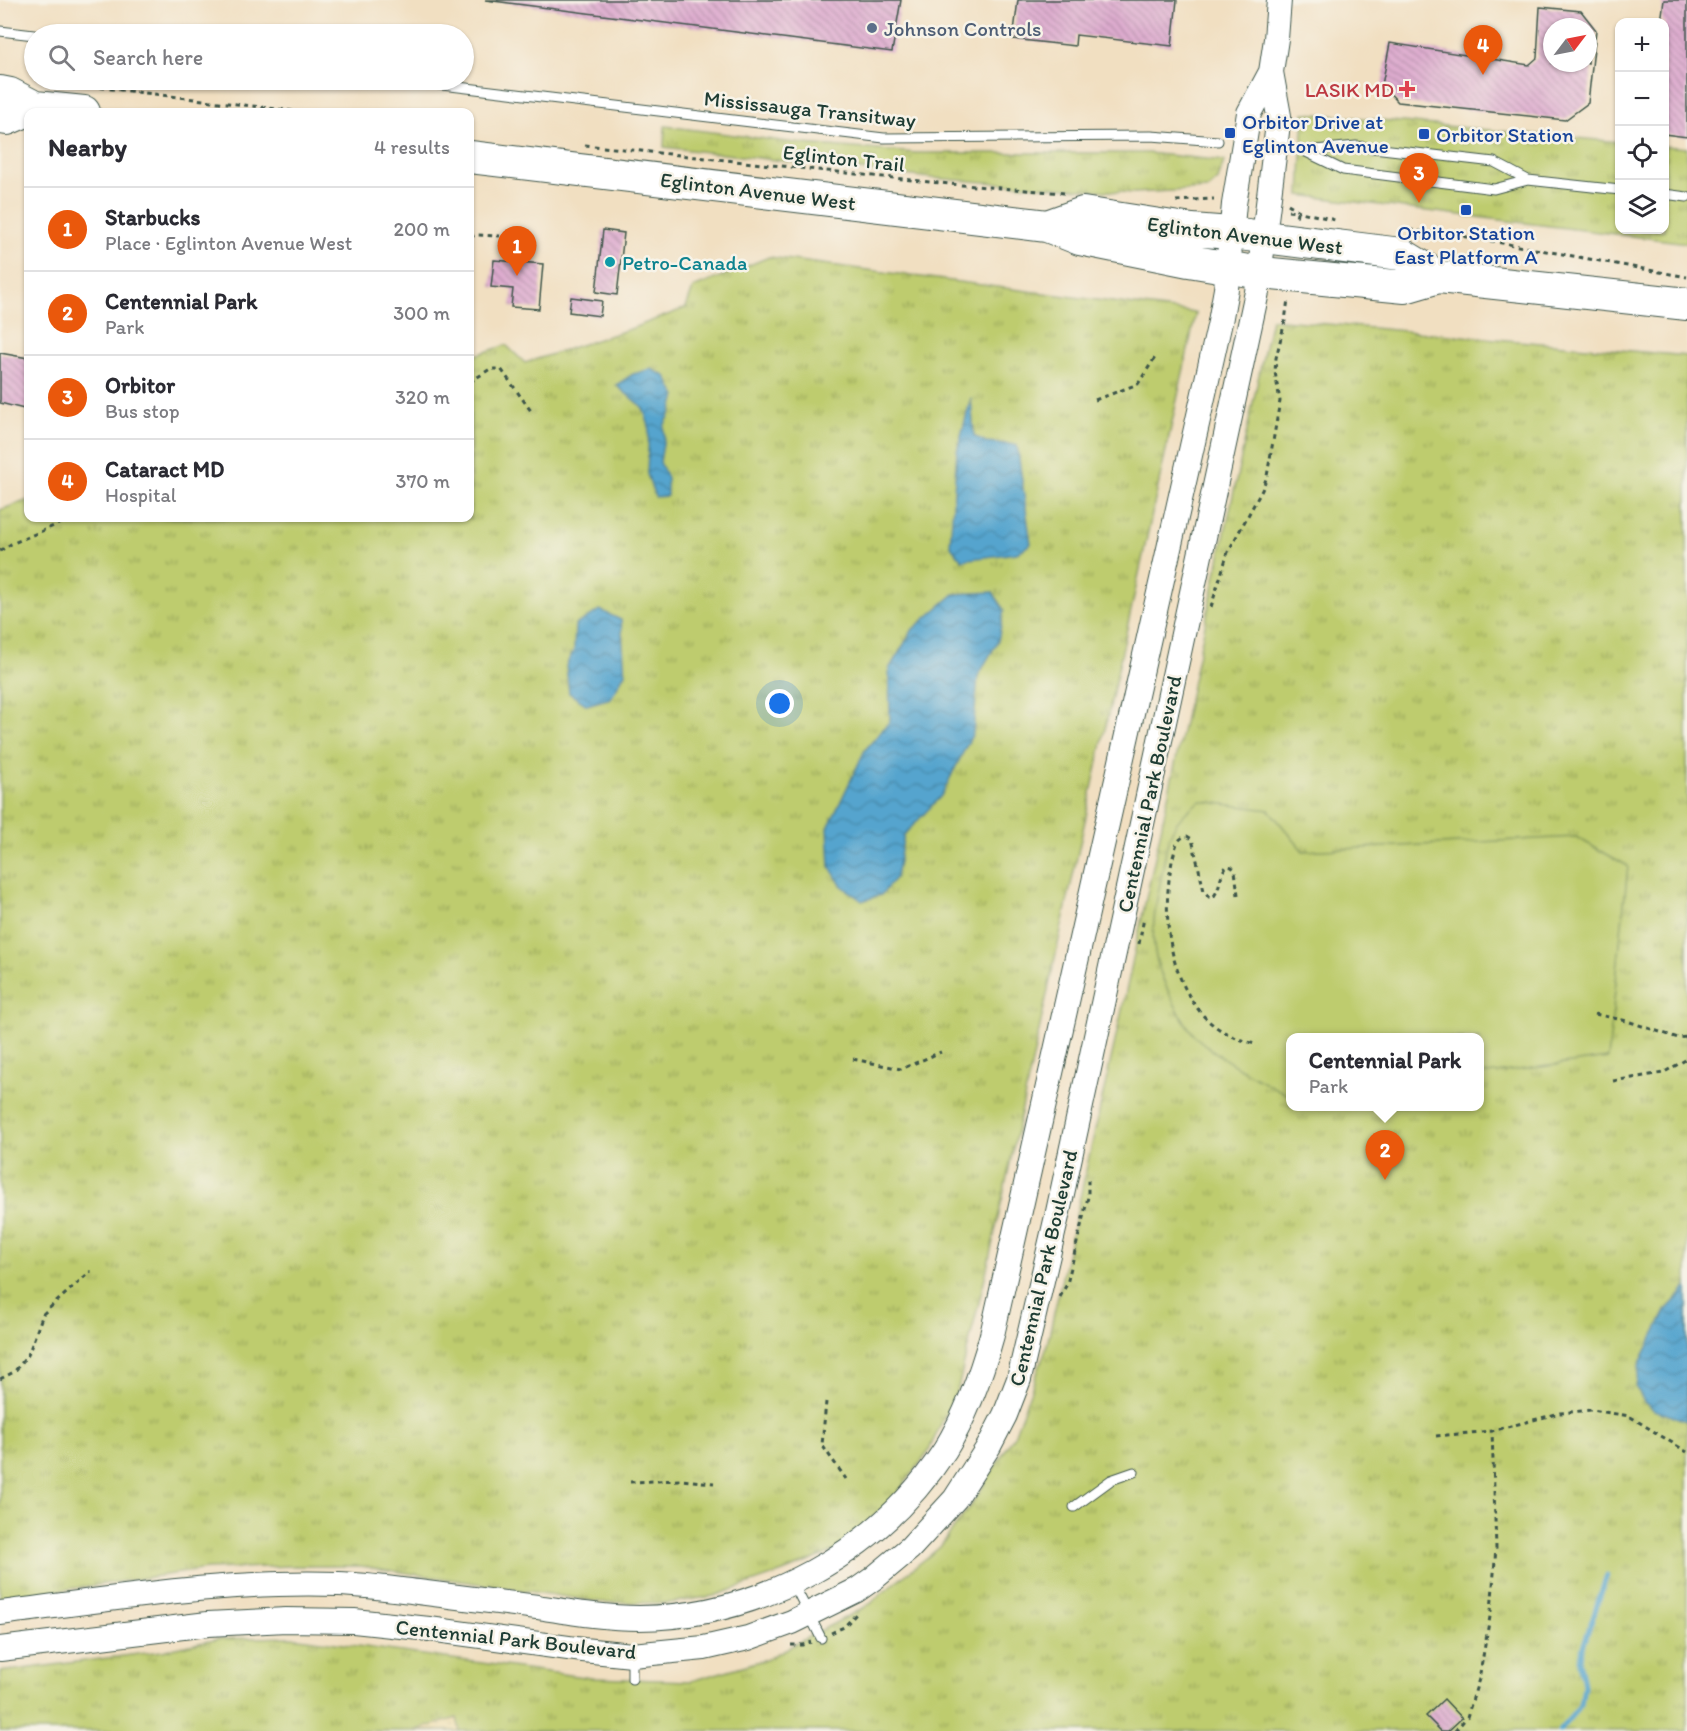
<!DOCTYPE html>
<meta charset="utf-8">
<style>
:root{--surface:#fff;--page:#f2f2f3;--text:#2b2b33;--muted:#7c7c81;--line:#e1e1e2;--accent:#ea580c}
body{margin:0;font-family:Itim,sans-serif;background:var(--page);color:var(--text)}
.controls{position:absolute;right:18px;top:18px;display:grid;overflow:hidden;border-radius:12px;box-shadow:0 2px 4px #0004}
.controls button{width:54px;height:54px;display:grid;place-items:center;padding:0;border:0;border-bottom:2px solid var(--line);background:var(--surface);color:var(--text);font:30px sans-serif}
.compass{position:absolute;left:1543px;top:18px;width:54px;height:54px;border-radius:50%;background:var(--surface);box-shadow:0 2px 4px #0004;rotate:58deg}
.you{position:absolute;left:780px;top:704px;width:21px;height:21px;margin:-15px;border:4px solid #fff;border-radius:50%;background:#1a73e8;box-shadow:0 0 0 9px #1a73e833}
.badge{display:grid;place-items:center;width:39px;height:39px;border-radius:50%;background:var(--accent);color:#fff;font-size:20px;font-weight:700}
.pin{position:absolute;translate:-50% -50px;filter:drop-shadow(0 2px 3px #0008)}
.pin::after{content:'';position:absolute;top:32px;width:21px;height:18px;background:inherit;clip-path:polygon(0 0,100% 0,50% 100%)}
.popup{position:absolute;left:1286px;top:1033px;width:198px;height:78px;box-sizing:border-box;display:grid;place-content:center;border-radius:12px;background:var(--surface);filter:drop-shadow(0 2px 4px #0005);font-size:20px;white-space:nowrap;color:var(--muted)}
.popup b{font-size:22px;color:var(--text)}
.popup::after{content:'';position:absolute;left:50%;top:100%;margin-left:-12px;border:12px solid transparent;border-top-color:var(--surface)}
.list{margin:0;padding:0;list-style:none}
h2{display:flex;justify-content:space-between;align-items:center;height:78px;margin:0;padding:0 24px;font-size:26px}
h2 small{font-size:20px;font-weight:400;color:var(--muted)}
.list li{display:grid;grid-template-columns:39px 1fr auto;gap:18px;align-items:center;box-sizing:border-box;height:84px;padding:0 24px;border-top:2px solid var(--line)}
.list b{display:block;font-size:22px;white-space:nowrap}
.list p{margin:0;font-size:20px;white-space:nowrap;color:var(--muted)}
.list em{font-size:20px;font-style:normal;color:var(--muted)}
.icon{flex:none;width:33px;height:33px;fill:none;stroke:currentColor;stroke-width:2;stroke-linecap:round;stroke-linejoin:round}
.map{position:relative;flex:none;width:1687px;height:1731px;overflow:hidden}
.search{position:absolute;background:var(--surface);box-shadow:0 2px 4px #0004;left:24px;top:24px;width:450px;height:66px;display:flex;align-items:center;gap:15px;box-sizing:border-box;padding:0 21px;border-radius:33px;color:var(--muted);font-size:22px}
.panel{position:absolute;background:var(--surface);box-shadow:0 2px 4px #0004;left:24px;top:108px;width:450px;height:414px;border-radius:12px}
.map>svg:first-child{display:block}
.grass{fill:url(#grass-tufts);stroke:#6e8451;stroke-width:1.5;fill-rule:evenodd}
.sand{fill:url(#sand-dots);stroke:#868c69;stroke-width:1.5}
.pitch{fill:#becc6e;stroke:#6e8451;stroke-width:1.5}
.water{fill:url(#water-waves);stroke:#3a7081;stroke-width:1.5}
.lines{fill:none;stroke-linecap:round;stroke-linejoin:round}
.stream{stroke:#55a4ce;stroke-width:5}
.building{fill:url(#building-back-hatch);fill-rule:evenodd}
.service-casing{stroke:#3e5549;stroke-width:11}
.tertiary-casing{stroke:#3e5549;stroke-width:26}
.primary-casing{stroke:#3e5549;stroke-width:34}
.path{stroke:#3e5549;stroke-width:3;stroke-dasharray:4.5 4.5;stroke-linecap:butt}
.service{stroke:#fff;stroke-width:9}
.tertiary{stroke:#fff;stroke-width:24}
.primary{stroke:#fff;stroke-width:32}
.service-dot{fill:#5c6f8a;stroke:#f7f3e8;stroke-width:2}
.health-dot{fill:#e0444e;stroke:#f7f3e8;stroke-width:2}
.transit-dot{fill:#1a4fb4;stroke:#f7f3e8;stroke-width:2}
.culture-dot{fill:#0f9aa8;stroke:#f7f3e8;stroke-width:2}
.labels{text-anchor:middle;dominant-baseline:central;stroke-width:5;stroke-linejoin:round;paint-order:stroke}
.service-label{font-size:21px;fill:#4e5e75;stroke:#f7f3e8;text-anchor:start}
.health-label{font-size:21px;fill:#be3a42;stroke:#f7f3e8;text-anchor:end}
.street-label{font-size:21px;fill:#1f3d34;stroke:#f7f3e8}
.transit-label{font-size:21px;fill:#164399;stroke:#f7f3e8;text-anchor:start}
.culture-label{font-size:21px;fill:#0d838f;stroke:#f7f3e8;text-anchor:start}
</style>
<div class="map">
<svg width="1687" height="1731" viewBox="0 0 1687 1731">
<defs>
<pattern id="grass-tufts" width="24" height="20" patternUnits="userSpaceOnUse" patternTransform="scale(1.5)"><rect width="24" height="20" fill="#becc6e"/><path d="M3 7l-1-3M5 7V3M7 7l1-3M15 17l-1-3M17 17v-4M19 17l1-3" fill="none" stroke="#9aa75b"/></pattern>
<pattern id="sand-dots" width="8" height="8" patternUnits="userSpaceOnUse" patternTransform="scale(1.5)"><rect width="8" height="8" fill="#eeda9e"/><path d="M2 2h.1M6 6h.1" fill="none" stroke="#ccbc89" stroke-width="1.8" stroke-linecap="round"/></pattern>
<pattern id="water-waves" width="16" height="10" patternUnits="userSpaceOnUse" patternTransform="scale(1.5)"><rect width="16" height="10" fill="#55a4ce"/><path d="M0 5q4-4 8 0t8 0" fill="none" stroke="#4687a8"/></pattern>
<pattern id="building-back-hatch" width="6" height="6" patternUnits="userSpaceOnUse" patternTransform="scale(1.5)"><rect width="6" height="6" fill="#deaccf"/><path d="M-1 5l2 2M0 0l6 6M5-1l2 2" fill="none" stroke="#b38da9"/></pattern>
</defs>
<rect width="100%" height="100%" fill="#f7f3e8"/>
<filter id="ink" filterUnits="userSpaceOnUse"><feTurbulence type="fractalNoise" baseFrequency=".0167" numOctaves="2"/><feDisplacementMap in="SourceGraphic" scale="12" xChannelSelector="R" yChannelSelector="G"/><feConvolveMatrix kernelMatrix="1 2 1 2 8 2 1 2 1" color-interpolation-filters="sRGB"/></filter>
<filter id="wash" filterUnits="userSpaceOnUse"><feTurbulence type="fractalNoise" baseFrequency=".008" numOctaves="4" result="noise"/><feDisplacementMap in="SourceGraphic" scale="24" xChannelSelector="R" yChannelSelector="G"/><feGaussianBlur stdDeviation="1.35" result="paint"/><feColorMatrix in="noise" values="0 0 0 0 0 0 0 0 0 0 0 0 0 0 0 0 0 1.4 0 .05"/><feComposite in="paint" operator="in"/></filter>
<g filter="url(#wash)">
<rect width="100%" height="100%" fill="#f1dfc1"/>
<path class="grass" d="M1304,113l315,29 1,88h44l1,-84 22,2v95l-387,-48z
M665,126l139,18 112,9h232l76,8 -6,19 -10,9 -74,4 -203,-15 -267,-31z
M769,257l427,56 -210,960 -28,115 -31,66 -35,46 -56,50 -53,22 -69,24 -45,7 -69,-1 -239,-36h-70l-84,3 -207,30v-1089l28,-10v18h442v-161l36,-12 19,18 105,-34 56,-21 7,-20z
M1271,319l416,37v1375h-1687v-59l162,-21 56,-12 74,-2 299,41 100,3 76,-22 98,-52 75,-60 34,-46 40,-65 32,-87 76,-339zM1290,1038h190v68h-190z"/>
<path class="sand" d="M457,1718l3,13h-46z"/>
<path class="pitch" d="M1200,801l69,9 34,41 273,-14 52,29 -20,192 -128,17v-37h-190v58c-31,-17 -66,-34 -93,-58 -9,-9 -17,-24 -23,-35 -26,-50 -24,-71 -13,-124 7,-39 5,-54 39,-78z"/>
<path class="water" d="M651,369l15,7 10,20 -5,17 -7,13v12l-4,24 7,16v18l-12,1 -8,-23 2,-48 -6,-18 -27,-23 17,-11z
M971,398l3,38 12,6 31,3 14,99 -14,9 -55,7 -12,-15 7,-94z
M993,592l11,18 -6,31 -20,35 -5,57 -32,63 -37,39 -8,42 -15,18 -19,6 -21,-16 -11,-18 -2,-39 37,-78 25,-29 -1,-52 24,-40 41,-35z
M600,610l21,10 4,53 -14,25 -24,7 -18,-12 -3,-27 8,-16 1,-25z
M1687,1285v136l-33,-11 -10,-8 -8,-16 3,-21 28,-56 16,-17z"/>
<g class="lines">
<path class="stream" d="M1559,1731l22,-26 3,-20 -5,-26 28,-84"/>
</g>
<g id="blocks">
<path class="building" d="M485,0h416l-9,52z
M1018,0h159l-5,46 -96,-11 -1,11 -62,-7z
M1664,0h23v137l-23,-3v-112h-3z
M1540,7l41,4 15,19 -8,73 -23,17 -167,-18 -16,-17 8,-42 139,22 8,-7zM1552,27h36v36h-36z
M603,230l21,3 -7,62 -21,-3z
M494,260l49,4 -4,45 -28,-2 2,-18 -22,-2z
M571,297l31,4 -2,15 -31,-4z
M0,353l28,5v52l-28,-7z
M1444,1699l18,19 -14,13h-7l-15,-15z"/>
</g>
</g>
<g filter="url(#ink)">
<use href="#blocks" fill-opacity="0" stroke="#3e5549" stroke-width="1.5"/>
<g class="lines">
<defs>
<path id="service" d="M0,31l34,4
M400,80l484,58 267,-2 67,5
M1305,151l51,-5 138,16 34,18 92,10
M1306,152l37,18 151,19 34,-9
M1664,194l23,3
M1074,1507l37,-27 23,-8
M793,1583l28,55
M632,1655v24"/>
<path id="tertiary" d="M0,1613c113,-14 225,-33 339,-29 27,1 53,5 79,8 40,5 79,10 119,15 33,5 68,11 102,11 121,-1 240,-66 306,-168 22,-36 36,-75 47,-115l228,-1013 6,-33 8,-85 15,-91 22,-41 5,-33 3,-39
M0,1649l208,-25 78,-4 68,1 75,8 154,21 49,5 72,-7 44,-10 44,-16 65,-32 17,-12 36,-30 45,-49 34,-53 16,-31 14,-36 39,-167 199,-920 22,-176 -8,-44"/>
<path id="primary" d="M0,92l10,2 25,13 49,5
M0,118l7,1 28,-12
M470,157l577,69 33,13 109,22 72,12 144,14 34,-10 248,27
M1047,226l36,-13 109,17 39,3 170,21 38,23"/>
</defs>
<use href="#service" class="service-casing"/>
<use href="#tertiary" class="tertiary-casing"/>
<use href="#primary" class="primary-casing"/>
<path class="path" d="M38,80l264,32
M585,145l364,39 116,9
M1176,201l38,-2
M1288,204l13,8 34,8
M1288,211l9,1 -1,6
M1410,230l65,8 212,39
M470,237l6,-2 24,1
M470,382l20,-13h11l30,42
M1095,400l43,-16 18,-28
M0,551l11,-7 62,-26
M1211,607l17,-55 34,-62 5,-14 13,-75 -5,-29 1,-14 9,-37 3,-22
M1238,895l-3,-24 -3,-4 -5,-1c-8,8 -6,21 -13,30l-5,1 -5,-6 -12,-52 -5,-3c-11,2 -11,12 -14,21 -11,48 -7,107 22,148 15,22 34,32 60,39
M1139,944l5,-26
M1595,1014l32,7 51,17 9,-1
M853,1059l48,10 40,-17
M1613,1081l50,-8 24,-14
M1060,1297l7,-13 21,-87v-21
M0,1379l14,-7 14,-17 15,-41 48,-43
M826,1402l-4,43 24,34
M1436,1436l56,-5 68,-18 32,-3 37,6 58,36
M630,1482l51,-2 33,3
M831,1633l13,-6 12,-13
M791,1645h12l8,-3
M1455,1731l12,-14 12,-38 12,-68 5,-63 -4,-117"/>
<use href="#service" class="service"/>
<use href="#tertiary" class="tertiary"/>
<use href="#primary" class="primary"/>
</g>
</g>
<circle class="service-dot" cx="872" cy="28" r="6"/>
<path class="health-dot" d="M1404 80h6v6h6v6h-6v6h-6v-6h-6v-6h6z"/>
<g class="transit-dot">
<rect x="1224" y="127" width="12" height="12" rx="3"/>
<rect x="1418" y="128" width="12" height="12" rx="3"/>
<rect x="1460" y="204" width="12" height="12" rx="3"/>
</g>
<circle class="culture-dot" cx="610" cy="262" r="6"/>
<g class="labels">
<g class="service-label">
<text x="884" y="28">Johnson Controls</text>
</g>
<g class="health-label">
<text x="1394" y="89">LASIK MD</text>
</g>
<g class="street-label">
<text transform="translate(810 109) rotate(6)">Mississauga Transitway</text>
<text transform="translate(844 158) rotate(6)">Eglinton Trail</text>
<text transform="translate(758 191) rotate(7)">Eglinton Avenue West</text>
<text transform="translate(1245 235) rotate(7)">Eglinton Avenue West</text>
<text transform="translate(1149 794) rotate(-78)">Centennial Park Boulevard</text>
<text transform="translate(1043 1268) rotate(-77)">Centennial Park Boulevard</text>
<text transform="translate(516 1639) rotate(6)">Centennial Park Boulevard</text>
</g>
<g class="transit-label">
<text x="1242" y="121">Orbitor Drive at<tspan x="1242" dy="24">Eglinton Avenue</tspan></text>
<text x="1436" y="134">Orbitor Station</text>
<text x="1466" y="232" text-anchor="middle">Orbitor Station<tspan x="1466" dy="24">East Platform A</tspan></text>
</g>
<g class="culture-label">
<text x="622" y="262">Petro-Canada</text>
</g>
</g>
</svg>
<div class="controls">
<button>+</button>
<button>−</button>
<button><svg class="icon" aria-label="locate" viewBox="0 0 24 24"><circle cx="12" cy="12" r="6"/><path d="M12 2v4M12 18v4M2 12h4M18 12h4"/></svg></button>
<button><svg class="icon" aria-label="layers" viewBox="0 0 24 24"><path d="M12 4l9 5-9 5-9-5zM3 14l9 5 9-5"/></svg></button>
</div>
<svg class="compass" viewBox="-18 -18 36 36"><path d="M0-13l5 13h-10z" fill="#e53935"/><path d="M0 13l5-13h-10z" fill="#7c7c81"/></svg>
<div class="you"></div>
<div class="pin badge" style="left:517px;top:276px">1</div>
<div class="pin badge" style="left:1385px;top:1180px">2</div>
<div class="popup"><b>Centennial Park</b>Park</div>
<div class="pin badge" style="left:1419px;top:203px">3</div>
<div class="pin badge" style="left:1483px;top:75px">4</div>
<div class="search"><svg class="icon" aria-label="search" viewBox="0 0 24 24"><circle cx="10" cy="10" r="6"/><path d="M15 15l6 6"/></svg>Search here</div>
<section class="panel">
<h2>Nearby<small>4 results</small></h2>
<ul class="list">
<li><span class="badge">1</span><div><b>Starbucks</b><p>Place · Eglinton Avenue West</p></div><em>200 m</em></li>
<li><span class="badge">2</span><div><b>Centennial Park</b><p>Park</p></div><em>300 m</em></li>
<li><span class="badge">3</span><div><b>Orbitor</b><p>Bus stop</p></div><em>320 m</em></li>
<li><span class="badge">4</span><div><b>Cataract MD</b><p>Hospital</p></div><em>370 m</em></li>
</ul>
</section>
</div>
